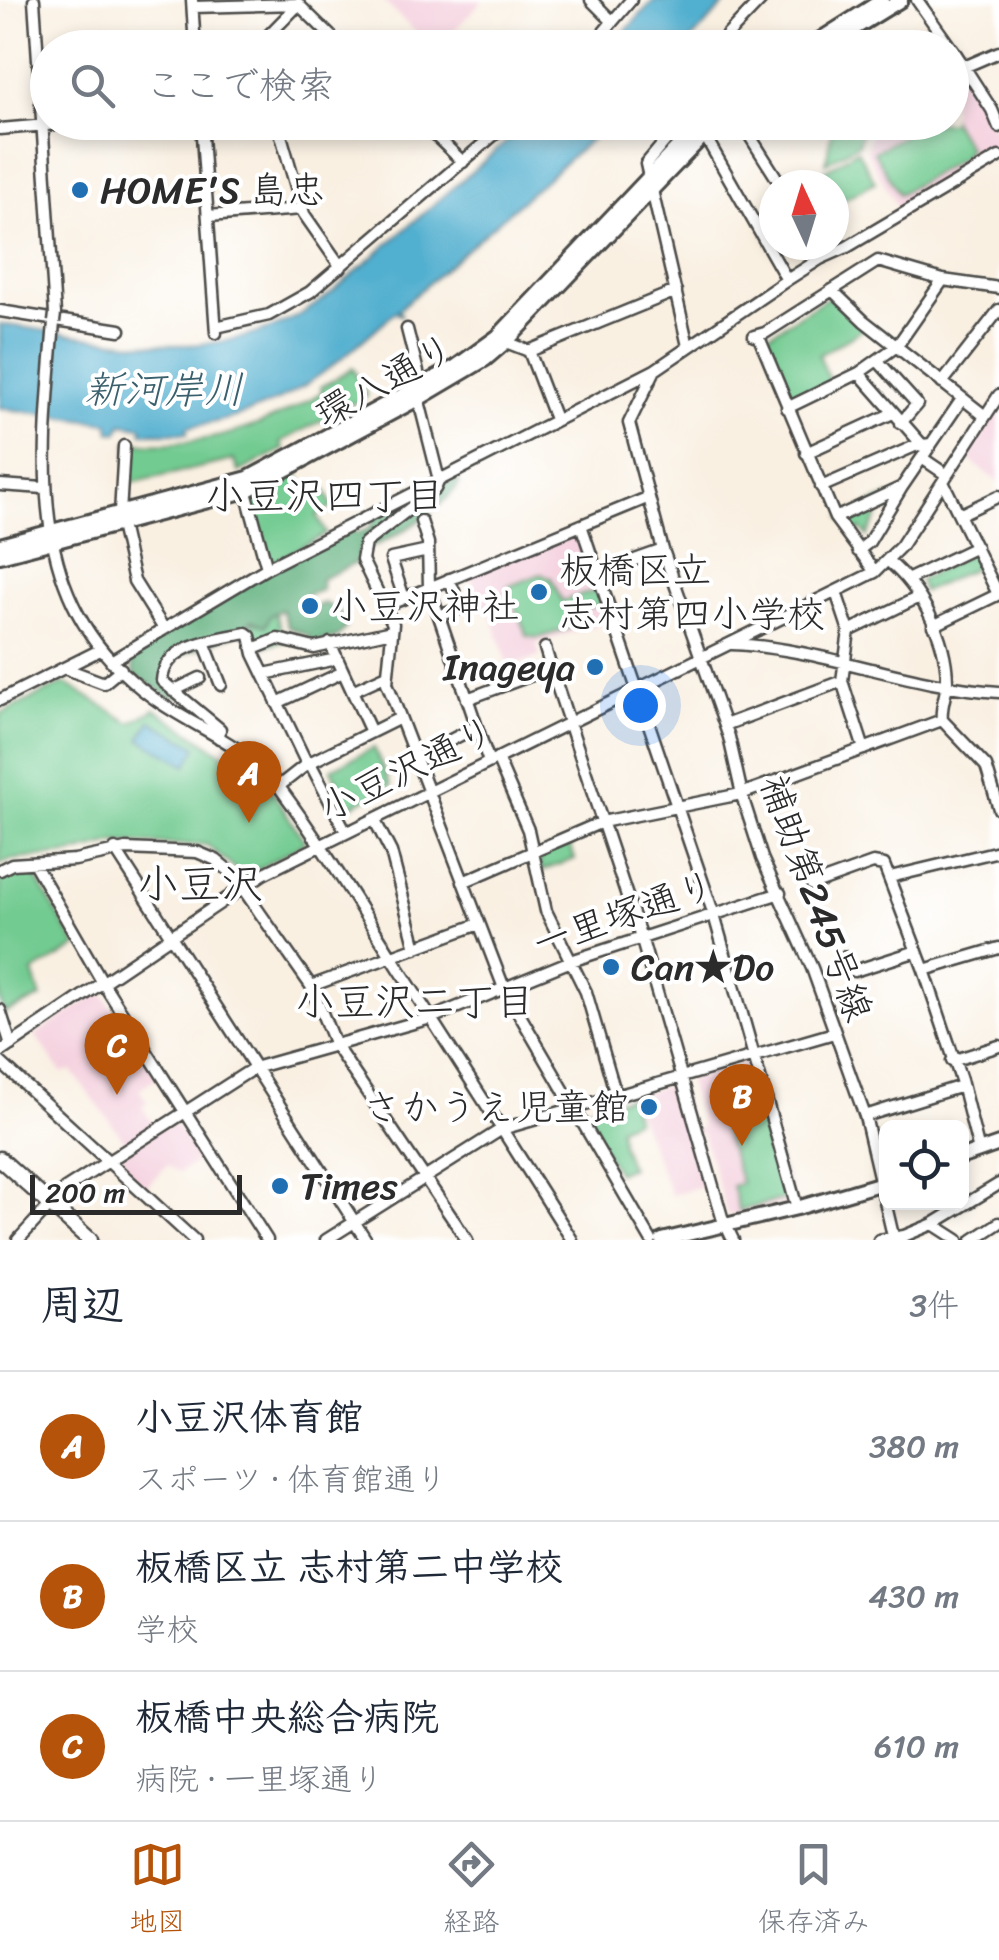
<!DOCTYPE html>
<html lang="ja">
<meta charset="utf-8">
<style>
:root{--surface:#fff;--page:#f6f6f7;--text:#1f2937;--muted:#747a83;--line:#e0e1e3;--accent:#b45309}
body{margin:0;font-family:Sriracha,"Klee One",sans-serif;background:var(--page);color:var(--text)}
.controls{position:absolute;right:30px;bottom:30px;display:grid;overflow:hidden;border-radius:15px;box-shadow:0 5px 15px #0003}
.controls button{width:90px;height:90px;display:grid;place-items:center;padding:0;border:0;border-bottom:2px solid var(--line);background:var(--surface);color:var(--text);font:50px sans-serif}
.compass{position:absolute;left:759px;top:170px;width:90px;height:90px;border-radius:50%;background:var(--surface);box-shadow:0 5px 15px #0003;rotate:356deg}
.scale{position:absolute;left:30px;bottom:25px;width:212px;box-sizing:border-box;padding-left:10px;border:5px solid #2b2b2b;border-top:0;font-size:28px;line-height:35px;white-space:nowrap;color:#2b2b2b;-webkit-text-stroke:8px #fff;paint-order:stroke}
.you{position:absolute;left:640px;top:705px;width:35px;height:35px;margin:-25px;border:8px solid #fff;border-radius:50%;background:#1a73e8;box-shadow:0 0 0 15px #1a73e833}
.badge{display:grid;place-items:center;width:65px;height:65px;border-radius:50%;background:var(--accent);color:#fff;font-size:32px;font-weight:700}
.pin{position:absolute;translate:-50% -82px;filter:drop-shadow(0 2px 5px #0008)}
.pin::after{content:'';position:absolute;top:52px;width:35px;height:30px;background:inherit;clip-path:polygon(0 0,100% 0,50% 100%)}
.list{margin:0;padding:0;list-style:none}
h2{display:flex;justify-content:space-between;align-items:center;height:130px;margin:0;padding:0 40px;font-size:42px}
h2 small{font-size:32px;font-weight:400;color:var(--muted)}
.list li{display:grid;grid-template-columns:65px 1fr auto;gap:30px;align-items:center;box-sizing:border-box;height:150px;padding:0 40px;border-top:2px solid var(--line)}
.list b{display:block;font-size:38px;white-space:nowrap}
.list p{margin:0;font-size:32px;white-space:nowrap;color:var(--muted)}
.list em{font-size:32px;font-style:normal;color:var(--muted)}
.icon{flex:none;width:55px;height:55px;fill:none;stroke:currentColor;stroke-width:2;stroke-linecap:round;stroke-linejoin:round}
.map{position:relative;flex:none;width:999px;height:1240px;overflow:hidden}
.search{position:absolute;background:var(--surface);box-shadow:0 5px 15px #0003;left:30px;right:30px;top:30px;height:110px;display:flex;align-items:center;gap:25px;box-sizing:border-box;padding:0 35px;border-radius:55px;color:var(--muted);font-size:38px}
.sheet{height:580px;background:var(--surface)}
nav{display:flex;justify-content:space-around;align-items:center;box-sizing:border-box;height:140px;border-top:2px solid var(--line);background:var(--surface);font-size:28px;color:var(--muted)}
nav a{display:grid;justify-items:center;gap:5px}
nav .on{color:var(--accent)}
.map>svg:first-child{display:block}
.built{fill:#f4cfdd}
.green{fill:#72cb91;stroke:#4e7b5e;stroke-width:2.5}
.forest{fill:#5daf7b;stroke:#446d53;stroke-width:2.5}
.water{fill:#51afcf;stroke:#3e6d7d;stroke-width:2.5}
.lines{fill:none;stroke-linecap:round;stroke-linejoin:round}
.minor-casing{stroke:#4a4946;stroke-width:15}
.major-casing{stroke:#4a4946;stroke-width:18}
.highway-casing{stroke:#4a4946;stroke-width:19}
.minor{stroke:#fff;stroke-width:10}
.major{stroke:#fff;stroke-width:12}
.highway{stroke:#fff;stroke-width:14}
.minor-bridge-casing{stroke:#4a4946;stroke-width:15;stroke-linecap:butt}
.minor-bridge{stroke:#fff;stroke-width:10}
.poi-dot{fill:#1f6fb2;stroke:#fff;stroke-width:4}
.labels{text-anchor:middle;dominant-baseline:central;stroke-width:8;stroke-linejoin:round;paint-order:stroke}
.poi-label{font-size:38px;fill:#2b2b2b;stroke:#fff;text-anchor:start}
.street-label{font-size:38px;fill:#2b2b2b;stroke:#fff}
.water-label{font-size:40px;font-style:italic;fill:#3a606d;stroke:#fff}
.neighbourhood-label{font-size:40px;fill:#2b2b2b;stroke:#fff}
.quarter-label{font-size:42px;fill:#2b2b2b;stroke:#fff}
</style>
<div class="map">
<svg width="999" height="1240" viewBox="0 0 999 1240">
<rect width="100%" height="100%" fill="#fff"/>
<filter id="ink" filterUnits="userSpaceOnUse"><feTurbulence type="fractalNoise" baseFrequency=".01" numOctaves="2"/><feDisplacementMap in="SourceGraphic" scale="20" xChannelSelector="R" yChannelSelector="G"/><feConvolveMatrix kernelMatrix="1 2 1 2 8 2 1 2 1" color-interpolation-filters="sRGB"/></filter>
<filter id="wash" filterUnits="userSpaceOnUse"><feTurbulence type="fractalNoise" baseFrequency=".0048" numOctaves="4" result="noise"/><feDisplacementMap in="SourceGraphic" scale="40" xChannelSelector="R" yChannelSelector="G"/><feGaussianBlur stdDeviation="2.25" result="paint"/><feColorMatrix in="noise" values="0 0 0 0 0 0 0 0 0 0 0 0 0 0 0 0 0 1.4 0 .05"/><feComposite in="paint" operator="in"/></filter>
<g filter="url(#wash)">
<rect width="100%" height="100%" fill="#f9f0e2"/>
<path class="built" d="M382,0h101l-46,48 -6,-1z
M952,73h11l26,42 10,20v16l-100,59 -32,-57 5,-30 80,-1z
M999,408v75l-31,-24z
M578,531l32,89 -74,24 4,12 -31,11 -19,-56 -8,-1 -12,-36z
M101,992l57,84 -19,13 8,13 -5,5 13,20 20,-3 24,36 -21,13 -11,-8 -23,24 -25,-24 8,-21 -55,-73 -11,1 -26,-37z
M750,1061l42,136 -3,6 -58,13 -4,-2 -25,-82 -10,4 15,48 -36,11 -39,-98 42,-14 5,4 13,44 10,-3 -14,-47z"/>
<path class="green" d="M952,120l17,29 -5,3 2,3 -67,39 -25,-42 52,-29 26,-1z
M833,122l31,1 -6,21 -32,19z
M857,150l18,32 -35,19 -6,-3v-13h-30z
M830,296l35,32 -46,27 12,29 -39,17 -4,-1 -25,-62z
M353,368l14,28 -86,46 3,7 -45,23 -5,-12 -107,24 1,-42c71,7 135,-12 194,-50l-1,-5z
M297,474l9,19 17,-8 10,22 -16,8 9,19 -53,28 -5,-2 -16,-63z
M888,496l-21,40 -6,-7 -8,5 -12,-17z
M973,552l6,10 -1,4 -55,26 -4,-12z
M541,574l10,4 11,23 36,-11 4,13 -21,7 4,13 -47,15 -11,-2 -20,-49z
M275,612l10,29 -32,8 -4,-14 4,-15 6,2z
M65,683l66,40 24,-14 111,73 39,60 -61,35 -37,-32 -92,-2 -45,11 -61,6 -9,5v-151z
M374,748l17,38 -42,21 -18,-38z
M569,843l6,16 -34,12 -2,-18z
M30,867l47,80 -44,25 8,26 -37,15 -4,-13v-125l13,-7z
M758,1089l30,109 -49,13 -7,-25 9,-3 -27,-82z
M629,1097l7,22 -17,8 2,17 9,23 -13,6 -33,-58 2,-6z"/>
<path class="forest" d="M456,479l4,3c-11,22 -75,66 -100,67l-4,14 -35,16 1,11 -16,5 -2,18 9,4 5,-12 7,-2 14,9 8,14 -10,12 -27,6 -1,-8 -21,-9 -6,-17 -11,5 -6,11 -14,-6 -8,11 -75,29v15l9,27 -43,-28 -3,-16 3,-6 50,-27 81,-53 29,-11 6,-8 47,-23 11,3 11,-4 8,-16z"/>
<path class="water" d="M654,0h75l-44,47h-74z
M528,123h81l5,6 -7,-4 -209,185 4,6 -7,-4c-70,62 -111,101 -207,115l-1,6h-45v-6l-20,-3 -4,9 -8,-1 -1,-9 -109,-15v-84c117,15 229,51 330,-30z
M151,721l46,26 -10,18 -47,-26z"/>
</g>
<g filter="url(#ink)">
<g class="lines">
<defs>
<path id="minor" d="M34,0l21,314
M192,0l3,48
M591,0l21,21
M917,0l34,48
M193,7l105,-3 45,44
M256,48l43,-44
M590,48l41,-48
M715,48l46,-48
M952,48l40,62 7,17
M964,67l35,-15
M201,122l15,211
M277,122l27,92 37,53
M421,122l42,40
M681,122l-35,42 42,182
M741,122l40,63
M0,129l81,-7
M705,136l82,144
M208,216l94,-7
M832,290l32,31 121,95
M0,311l120,19
M54,322c-11,140 -32,280 98,375 42,31 95,47 128,91 45,61 84,126 125,190 56,87 112,174 167,262
M216,327l53,-12 41,-23 199,-170
M407,329l13,51v25l19,75 -4,9 -70,54 -3,17 31,64 -6,59 117,305 147,252
M758,335l77,183 40,54
M754,336l11,-3 113,-72 65,19 56,8
M506,342l23,9 147,-60
M529,351l26,68
M878,361l39,43 -16,19
M859,373l65,74
M942,383l57,-73
M787,408l72,-35 38,-27 46,-66
M806,453l87,-40
M922,458l25,17
M943,482l55,112
M0,485l44,3
M821,487l94,-41 16,-2
M245,488l22,80
M120,514l4,-68
M961,514l38,-18
M835,518l67,-31
M421,521l7,22 1,44 60,175
M121,525l13,56 30,48
M581,525l133,390 83,293
M858,551l11,-9 33,-55 60,-88
M888,561c33,27 58,76 59,119 0,14 -7,26 -5,40l44,46 13,43
M598,573l65,-23
M909,579l67,-32
M836,592l13,39 -7,50 22,68
M404,598l-13,-39 37,-8
M383,607l264,-109
M439,616l22,-8 -12,-29
M933,626l66,-32
M849,631l70,-34
M204,642l17,43
M330,643l41,89
M732,644c90,4 177,43 267,48
M545,648l6,20
M253,649l25,-10 36,9 78,-17
M111,661l156,-93 388,-198
M64,668l40,15 17,-14
M264,674l73,-15
M173,691l27,-13
M352,691l35,-16
M467,699l84,-31 92,276 79,273 11,23
M0,700l100,-50
M277,703l66,-31
M725,725l117,-44
M219,738l1,-9 -58,-48c2,-38 56,-42 84,-48l4,3 4,18 53,110
M416,758l60,-31
M497,758l31,72 18,81 40,81 30,103
M310,763l36,69
M279,786l28,-22 93,-46
M374,819l17,33 25,96
M115,849l251,391
M34,863l69,120 164,257
M0,870l12,-6 63,-4 51,-11 71,3 19,8 16,13 79,113 24,59 132,195
M890,877l109,-26
M463,882l139,-60 139,-28 201,-74
M812,885l61,-22 11,2 40,105 37,110 18,71
M844,957l10,14 63,-20
M924,970l75,-22
M311,986l168,-62
M0,1010l11,35
M0,1052l263,-178 612,-302 26,-26 98,-151
M952,1061l47,-15
M0,1062l194,178
M865,1116l97,-30
M933,1224l66,-40
M18,1240l47,-51 189,-121 177,-50 140,-57 209,-68
M326,1240l176,-111 332,-96
M879,1240l25,-4 29,-12 25,16
M894,1240l-29,-124 -53,-148 -50,-110 -19,-59 -14,-62 -66,-187 -34,-127 26,-53 132,-90 33,-21 27,-12 152,-90
M973,1240l26,-17"/>
<path id="major" d="M806,48l76,-48
M823,48l78,-48
M0,545l248,-67 207,-111 43,-31 203,-214
M0,556l246,-65 174,-93 66,-39 20,-17 211,-220
M962,1157l37,-13
M662,1240l135,-32 89,-26"/>
<path id="highway" d="M0,1159l90,81"/>
</defs>
<use href="#minor" class="minor-casing"/>
<use href="#major" class="major-casing"/>
<use href="#highway" class="highway-casing"/>
<use href="#minor" class="minor"/>
<use href="#major" class="major"/>
<use href="#highway" class="highway"/>
<defs>
<path id="minor-bridge" d="M54,322l1,-8"/>
</defs>
<use href="#minor-bridge" class="minor-bridge-casing"/>
<use href="#minor-bridge" class="minor-bridge"/>
</g>
</g>
<g class="poi-dot">
<circle cx="80" cy="190" r="10"/>
<circle cx="539" cy="592" r="10"/>
<circle cx="310" cy="606" r="10"/>
<circle cx="595" cy="667" r="10"/>
<circle cx="611" cy="967" r="10"/>
<circle cx="649" cy="1107" r="10"/>
<circle cx="280" cy="1186" r="10"/>
</g>
<g class="labels">
<g class="poi-label">
<text x="100" y="190">HOME'S 島忠</text>
<text x="559" y="570">板橋区立<tspan x="559" dy="44">志村第四小学校</tspan></text>
<text x="330" y="606">小豆沢神社</text>
<text x="575" y="667" text-anchor="end">Inageya</text>
<text x="631" y="967">Can★Do</text>
<text x="629" y="1107" text-anchor="end">さかうえ児童館</text>
<text x="300" y="1186">Times</text>
</g>
<g class="street-label">
<text transform="translate(385 381) rotate(-29)">環八通り</text>
<text transform="translate(407 769) rotate(-26)">小豆沢通り</text>
<text transform="translate(816 898) rotate(70)">補助第245号線</text>
<text transform="translate(624 914) rotate(-19)">一里塚通り</text>
</g>
<g class="water-label">
<text x="164" y="389">新河岸川</text>
</g>
<g class="neighbourhood-label">
<text x="325" y="495">小豆沢四丁目</text>
<text x="415" y="1001">小豆沢二丁目</text>
</g>
<g class="quarter-label">
<text x="200" y="884">小豆沢</text>
</g>
</g>
</svg>
<div class="controls">
<button><svg class="icon" aria-label="locate" viewBox="0 0 24 24"><circle cx="12" cy="12" r="6"/><path d="M12 2v4M12 18v4M2 12h4M18 12h4"/></svg></button>
</div>
<svg class="compass" viewBox="-18 -18 36 36"><path d="M0-13l5 13h-10z" fill="#e53935"/><path d="M0 13l5-13h-10z" fill="#747a83"/></svg>
<div class="scale">200 m</div>
<div class="you"></div>
<div class="pin badge" style="left:249px;top:823px">A</div>
<div class="pin badge" style="left:742px;top:1146px">B</div>
<div class="pin badge" style="left:117px;top:1095px">C</div>
<div class="search"><svg class="icon" aria-label="search" viewBox="0 0 24 24"><circle cx="10" cy="10" r="6"/><path d="M15 15l6 6"/></svg>ここで検索</div>
</div>
<section class="sheet">
<h2>周辺<small>3件</small></h2>
<ul class="list">
<li><span class="badge">A</span><div><b>小豆沢体育館</b><p>スポーツ · 体育館通り</p></div><em>380 m</em></li>
<li><span class="badge">B</span><div><b>板橋区立 志村第二中学校</b><p>学校</p></div><em>430 m</em></li>
<li><span class="badge">C</span><div><b>板橋中央総合病院</b><p>病院 · 一里塚通り</p></div><em>610 m</em></li>
</ul>
</section>
<nav>
<a class="on"><svg class="icon" aria-label="map" viewBox="0 0 24 24"><path d="M3 6l6-2 6 2 6-2v14l-6 2-6-2-6 2zM9 4v14M15 6v14"/></svg>地図</a>
<a><svg class="icon" aria-label="directions" viewBox="0 0 24 24"><path d="M12 3l9 9-9 9-9-9zM9 14v-3h6M13 9l2 2-2 2"/></svg>経路</a>
<a><svg class="icon" aria-label="saved" viewBox="0 0 24 24"><path d="M7 4h10v16l-5-4-5 4z"/></svg>保存済み</a>
</nav>
